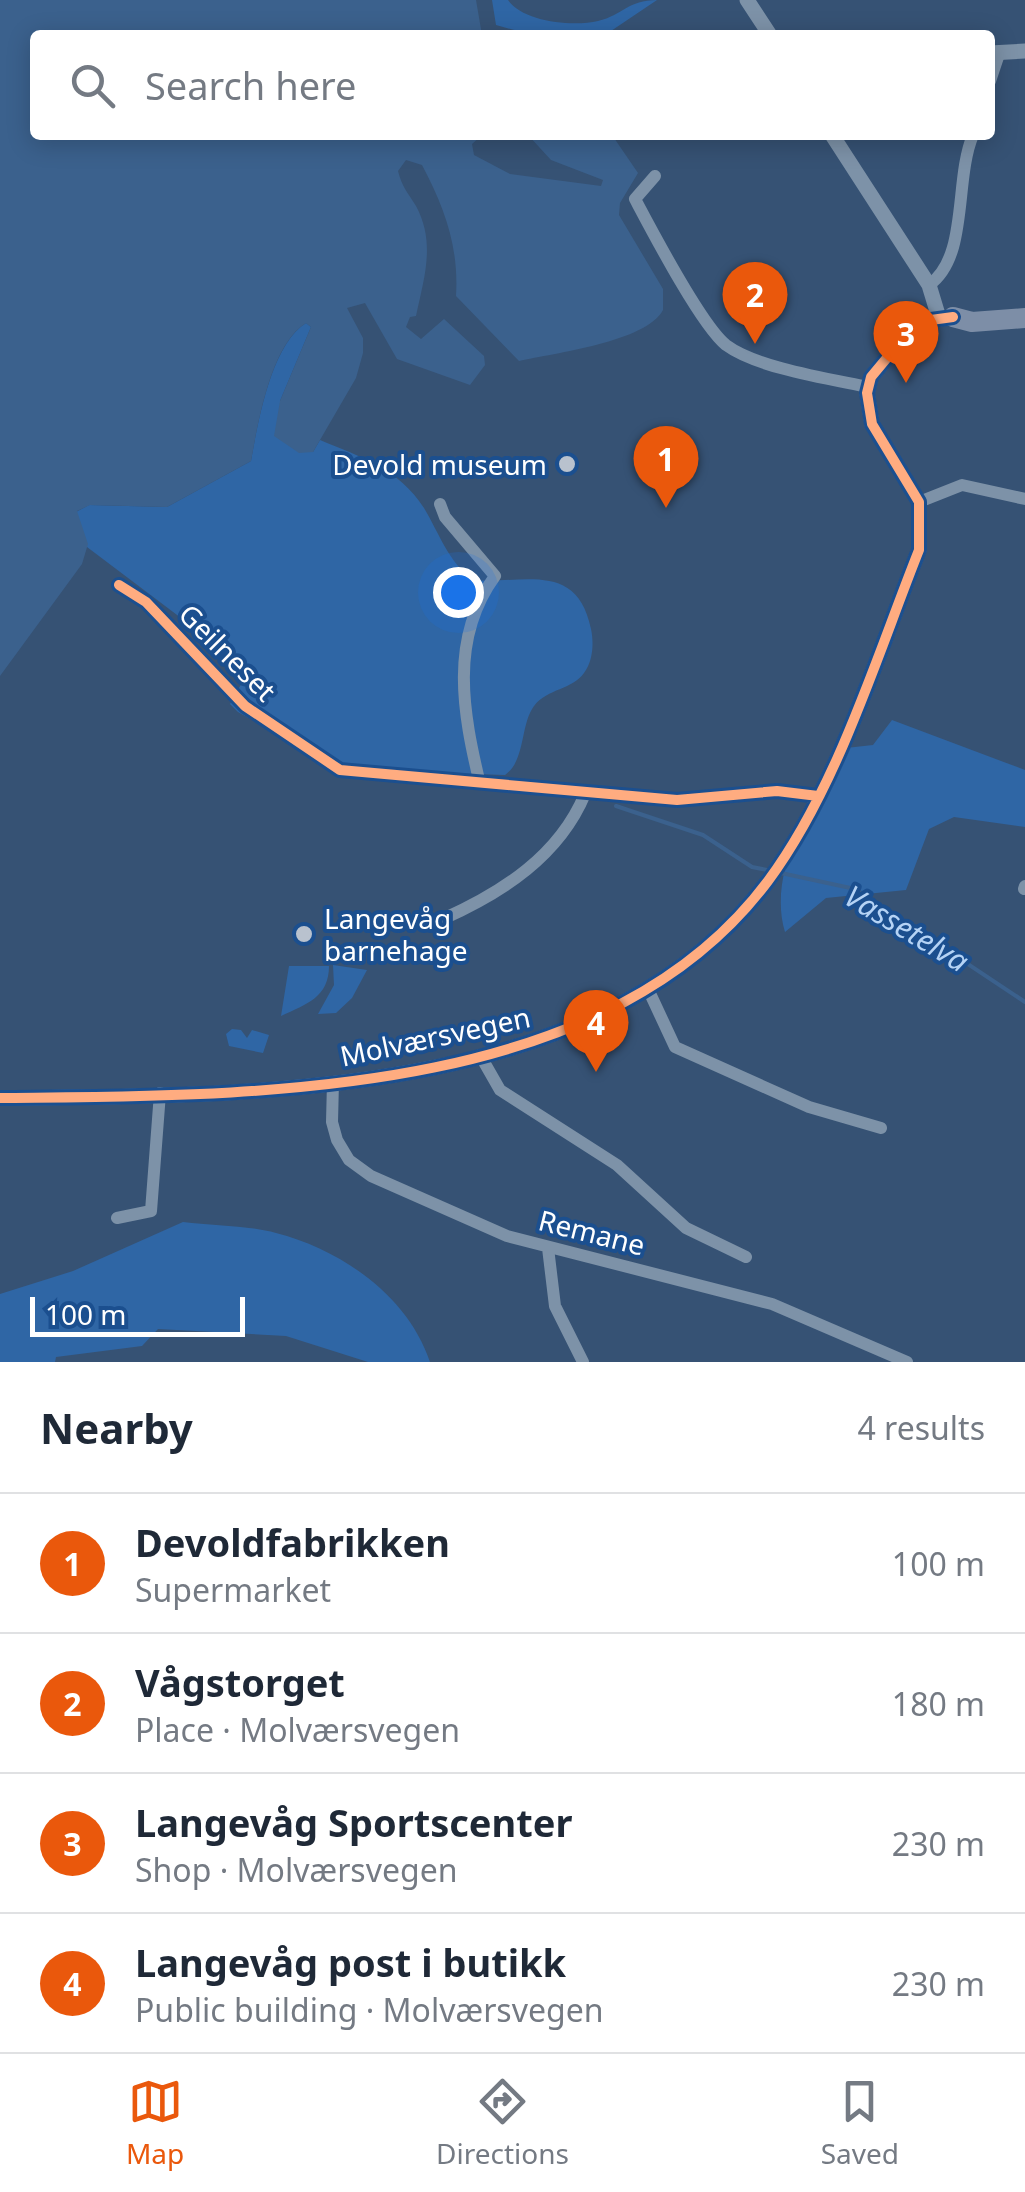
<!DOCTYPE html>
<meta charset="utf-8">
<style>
:root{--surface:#fff;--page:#f2f2f3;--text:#1f2937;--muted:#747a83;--line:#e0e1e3;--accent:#ea580c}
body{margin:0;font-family:"Noto Sans",sans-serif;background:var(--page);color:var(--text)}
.scale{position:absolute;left:30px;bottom:25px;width:215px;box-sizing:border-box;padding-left:10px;border:5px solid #fff;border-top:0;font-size:28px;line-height:35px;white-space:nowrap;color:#fff;-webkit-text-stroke:8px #1b4f8f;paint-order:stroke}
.you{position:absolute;left:458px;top:592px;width:35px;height:35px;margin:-25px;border:8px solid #fff;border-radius:50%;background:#1a73e8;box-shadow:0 0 0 15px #1a73e833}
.badge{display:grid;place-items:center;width:65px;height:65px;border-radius:50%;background:var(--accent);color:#fff;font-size:32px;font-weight:700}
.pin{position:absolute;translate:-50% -82px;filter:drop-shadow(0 2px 5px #0008)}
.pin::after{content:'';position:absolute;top:52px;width:35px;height:30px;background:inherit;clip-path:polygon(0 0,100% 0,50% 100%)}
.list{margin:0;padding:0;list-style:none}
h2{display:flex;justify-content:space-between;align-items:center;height:130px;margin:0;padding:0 40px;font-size:42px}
h2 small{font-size:32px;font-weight:400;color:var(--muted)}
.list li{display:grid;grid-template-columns:65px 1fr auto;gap:30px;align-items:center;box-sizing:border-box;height:140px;padding:0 40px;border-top:2px solid var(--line)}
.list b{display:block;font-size:38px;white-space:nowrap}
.list p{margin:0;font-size:32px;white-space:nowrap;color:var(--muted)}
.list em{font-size:32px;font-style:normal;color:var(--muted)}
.icon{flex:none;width:55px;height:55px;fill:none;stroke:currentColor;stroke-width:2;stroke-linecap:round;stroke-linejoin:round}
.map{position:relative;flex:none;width:1025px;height:1362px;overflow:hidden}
.search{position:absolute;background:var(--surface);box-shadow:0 5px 25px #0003;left:30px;right:30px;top:30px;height:110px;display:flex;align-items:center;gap:25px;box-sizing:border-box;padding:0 35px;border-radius:10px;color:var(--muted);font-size:38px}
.sheet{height:690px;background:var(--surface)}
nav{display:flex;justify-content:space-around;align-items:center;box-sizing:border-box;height:140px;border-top:2px solid var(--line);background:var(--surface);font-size:28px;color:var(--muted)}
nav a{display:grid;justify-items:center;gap:5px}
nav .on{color:var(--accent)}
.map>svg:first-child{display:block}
.green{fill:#2f66a5}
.water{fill:#3b618d}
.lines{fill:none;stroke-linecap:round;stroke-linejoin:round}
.stream{stroke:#3b618d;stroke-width:4}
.minor{stroke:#7d92a8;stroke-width:12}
.tertiary{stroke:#7d92a8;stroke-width:15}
.primary{stroke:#7d8ea7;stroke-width:20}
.cycleway-casing{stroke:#1b4f8f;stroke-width:16}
.cycleway{stroke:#ffac80;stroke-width:10}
.poi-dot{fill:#b9c2ce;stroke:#1b4f8f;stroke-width:4}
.labels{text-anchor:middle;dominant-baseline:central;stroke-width:8;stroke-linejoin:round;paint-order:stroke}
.poi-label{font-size:28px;fill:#fff;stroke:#1b4f8f;text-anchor:end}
.street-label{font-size:28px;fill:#fff;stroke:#1b4f8f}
.water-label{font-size:30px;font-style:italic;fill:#b5d3f5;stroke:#1b4f8f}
</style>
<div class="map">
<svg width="1025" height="1362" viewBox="0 0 1025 1362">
<rect width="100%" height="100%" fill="#365274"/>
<path class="green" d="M508,0c15,22 65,27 90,21 25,-6 30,-21 59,-21l-52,35h-73l-36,-10 -4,-25z
M306,323l5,4 -31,74 33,51 7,-12c41,17 79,29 104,68 15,25 25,55 49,72 52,4 104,-19 118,49 3,14 2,32 -7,44 -12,17 -36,15 -50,33 -14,19 -8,54 -29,69l-163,-5 -104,-58 -8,-8 14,-25 -6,-18 -151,-114 -11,-35 13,-7 78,2 84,-46c7,-39 20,-116 55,-138z
M892,720l133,50v57l-71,-10 -25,12 -23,61 -80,8 -41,34c-18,-59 26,-130 52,-183l36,-4z
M333,965l34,5 -15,28 -16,15 -18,1 16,-29z
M289,966h40c0,31 -22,38 -48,50z
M232,1029l9,1 6,8 5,-8 17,5 -6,18 -34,-7 -3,-12z
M183,1222c30,4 64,3 93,11 66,17 132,63 154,129h-62l-82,-26 -128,-7 -16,17 -86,11 -1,5h-55v-68l73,-23z"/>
<path class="water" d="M0,0h476l6,35h-447v100h447l-10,9 2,11 36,19 91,12 2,-6 -52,-20 -23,-25h84l26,38 -18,30 -1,12 44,74v21c-17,32 -109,43 -144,51l-63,-65c3,-48 -11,-88 -34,-131l-16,-5 -8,11c4,16 10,22 18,35 20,37 8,72 0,110l-6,1 -4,10 15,12 23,-20 40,37 1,9 -15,20 -73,-26 -32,-56 -18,5 16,30v15l-7,25 -43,74 -14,1 -25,-17 6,-35 31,-74 -5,-4c-35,21 -48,99 -55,138l-84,46 -77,-2 -13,6 11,33 -6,20 -82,112z"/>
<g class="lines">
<path class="stream" d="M616,806l87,29 49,32 15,3
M781,873l74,16 170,113"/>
<path class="minor" d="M990,81l9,-27
M655,176l-20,23c17,32 66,126 91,146 31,23 104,34 142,42
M929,285c40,-28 25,-105 44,-150
M919,502l43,-17 63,14
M440,504l5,13 50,59c-46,63 -32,137 -15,208
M119,585l27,17 99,104 95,64 337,30 100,-9 41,5
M1024,889l1,-3
M443,919c60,-27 116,-63 142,-125
M648,989l27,58 134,60 72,21
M480,1055l20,35 117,75 69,63 60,29
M333,1082l-1,40 5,18 12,20 22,16 136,60 265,68 135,58
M117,1218l34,-7 9,-118
M548,1248l7,58 28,56"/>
<path class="tertiary" d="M747,0l23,35
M990,53l35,-2
M832,135l97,150 10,33
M0,1098c249,-3 603,4 768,-217 69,-93 108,-223 151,-331v-48l-47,-78 -5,-31 4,-16 30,-36 30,-21 22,-3"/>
<path class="primary" d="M953,317l19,5 53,-4"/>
<defs>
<path id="cycleway" d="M119,585l27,17 99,104 95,64 337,30 100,-9 41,5
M0,1098c249,-3 603,4 768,-217 69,-93 108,-223 151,-331v-48l-47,-78 -5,-31 4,-16 30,-36 30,-21 22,-3"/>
</defs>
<use href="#cycleway" class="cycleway-casing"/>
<use href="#cycleway" class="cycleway"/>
</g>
<g class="poi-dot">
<circle cx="567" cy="464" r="10"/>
<circle cx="304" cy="934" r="10"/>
</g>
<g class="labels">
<g class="poi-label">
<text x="547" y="464">Devold museum</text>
<text x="324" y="918" text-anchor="start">Langevåg<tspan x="324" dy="32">barnehage</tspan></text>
</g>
<g class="street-label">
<text transform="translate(228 652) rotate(45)">Geilneset</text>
<text transform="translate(435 1036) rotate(-12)">Molværsvegen</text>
<text transform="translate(592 1232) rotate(14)">Remane</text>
</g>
<g class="water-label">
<text transform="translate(907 928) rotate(31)">Vassetelva</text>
</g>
</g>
</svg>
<div class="scale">100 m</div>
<div class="you"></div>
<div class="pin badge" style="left:666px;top:508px">1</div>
<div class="pin badge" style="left:755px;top:344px">2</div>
<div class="pin badge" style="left:906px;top:383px">3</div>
<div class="pin badge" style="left:596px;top:1072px">4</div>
<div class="search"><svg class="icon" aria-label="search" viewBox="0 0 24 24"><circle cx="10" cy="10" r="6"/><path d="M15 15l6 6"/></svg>Search here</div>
</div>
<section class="sheet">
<h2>Nearby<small>4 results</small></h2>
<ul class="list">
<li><span class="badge">1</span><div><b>Devoldfabrikken</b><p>Supermarket</p></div><em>100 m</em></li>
<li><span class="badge">2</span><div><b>Vågstorget</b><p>Place · Molværsvegen</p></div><em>180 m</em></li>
<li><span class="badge">3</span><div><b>Langevåg Sportscenter</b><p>Shop · Molværsvegen</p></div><em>230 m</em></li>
<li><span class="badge">4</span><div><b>Langevåg post i butikk</b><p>Public building · Molværsvegen</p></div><em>230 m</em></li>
</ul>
</section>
<nav>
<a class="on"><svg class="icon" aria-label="map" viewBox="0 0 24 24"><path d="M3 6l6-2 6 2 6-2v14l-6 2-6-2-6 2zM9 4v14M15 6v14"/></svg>Map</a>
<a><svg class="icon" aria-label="directions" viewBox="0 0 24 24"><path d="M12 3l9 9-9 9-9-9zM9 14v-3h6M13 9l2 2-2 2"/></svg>Directions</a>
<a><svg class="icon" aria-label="saved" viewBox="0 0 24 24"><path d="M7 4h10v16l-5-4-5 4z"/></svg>Saved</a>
</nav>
